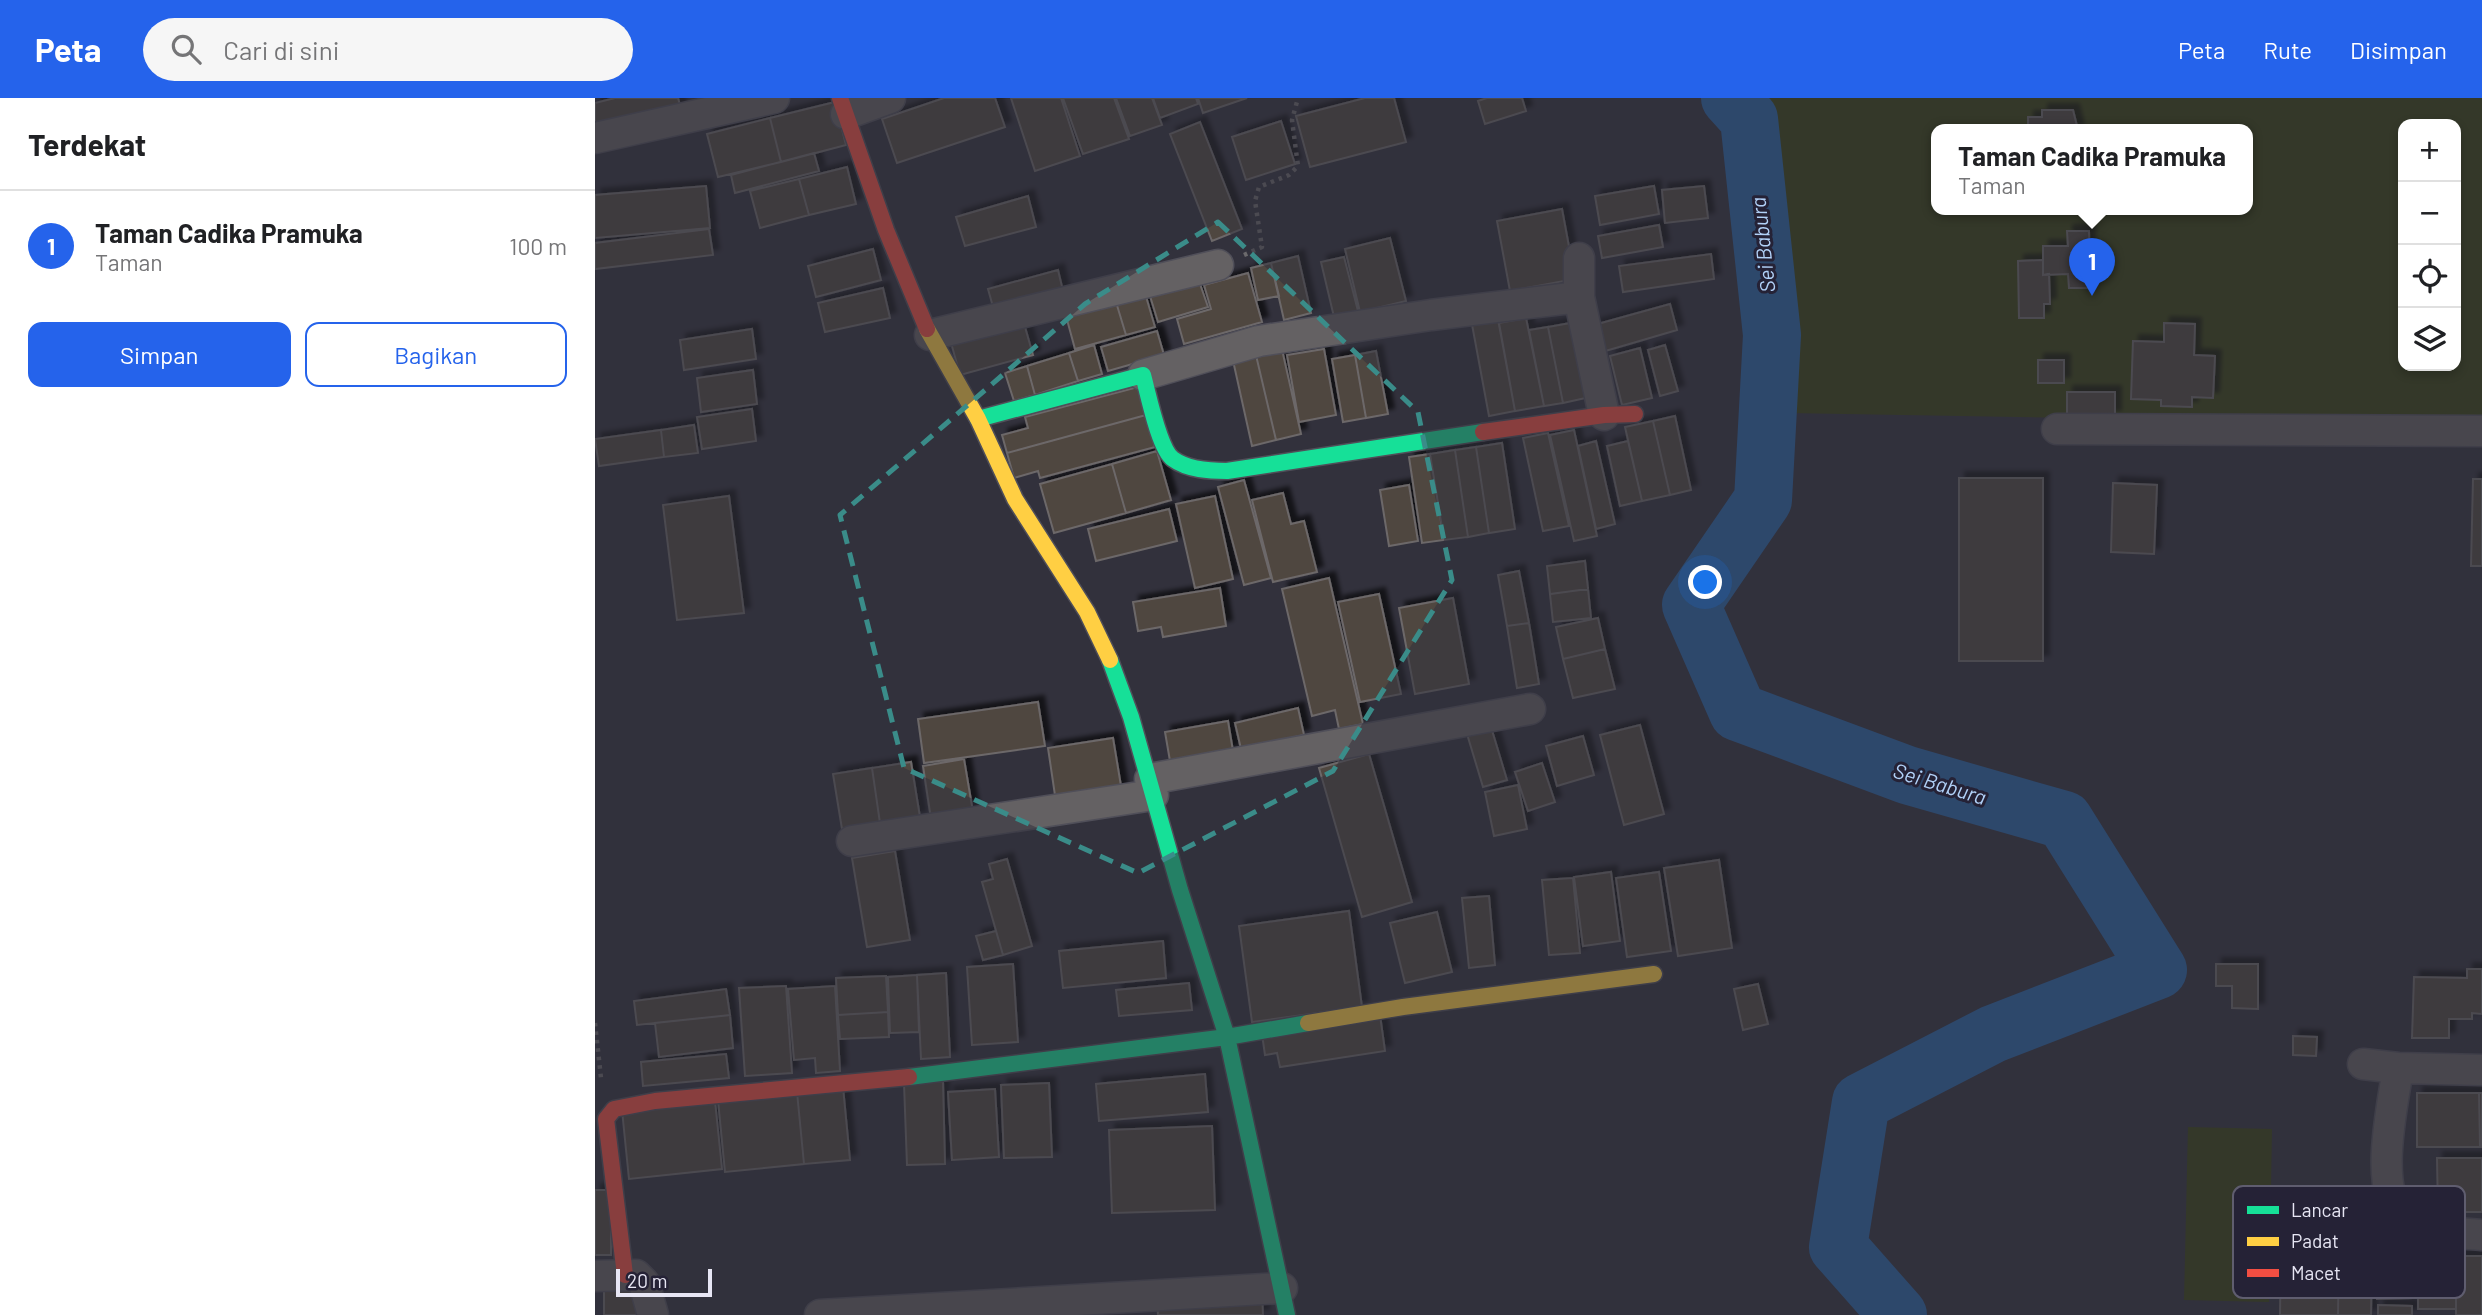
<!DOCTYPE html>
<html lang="id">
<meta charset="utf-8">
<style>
:root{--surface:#fff;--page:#f6f6f6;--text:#202124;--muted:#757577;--line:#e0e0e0;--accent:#2563eb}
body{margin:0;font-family:Barlow,sans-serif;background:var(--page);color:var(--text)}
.controls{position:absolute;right:21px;top:21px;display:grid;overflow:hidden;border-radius:14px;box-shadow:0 4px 10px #0003}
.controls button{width:63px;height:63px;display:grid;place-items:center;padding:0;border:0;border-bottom:2px solid var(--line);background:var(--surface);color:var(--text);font:35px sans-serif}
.scale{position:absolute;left:21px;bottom:18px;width:96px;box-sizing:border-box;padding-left:7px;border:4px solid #e7e6f4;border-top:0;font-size:19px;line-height:24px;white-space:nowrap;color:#e7e6f4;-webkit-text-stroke:5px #252236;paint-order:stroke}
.you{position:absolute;left:1111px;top:485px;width:24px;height:24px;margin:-18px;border:5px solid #fff;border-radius:50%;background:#1a73e8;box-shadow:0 0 0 10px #1a73e833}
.badge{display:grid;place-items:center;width:46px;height:46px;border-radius:50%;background:var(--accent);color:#fff;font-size:23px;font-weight:700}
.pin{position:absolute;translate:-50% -58px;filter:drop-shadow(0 2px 4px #0008)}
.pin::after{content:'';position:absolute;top:37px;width:24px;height:21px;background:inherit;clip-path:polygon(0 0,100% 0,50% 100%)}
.popup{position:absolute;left:1336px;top:26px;width:322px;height:91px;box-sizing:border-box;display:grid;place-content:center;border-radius:14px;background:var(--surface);filter:drop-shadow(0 2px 5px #0005);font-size:23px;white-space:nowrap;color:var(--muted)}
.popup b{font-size:26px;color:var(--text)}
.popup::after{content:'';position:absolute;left:50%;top:100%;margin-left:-14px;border:14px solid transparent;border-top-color:var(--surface)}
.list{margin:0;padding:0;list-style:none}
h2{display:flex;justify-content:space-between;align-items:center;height:91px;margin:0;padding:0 28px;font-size:30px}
h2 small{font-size:23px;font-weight:400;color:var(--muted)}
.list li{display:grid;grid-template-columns:46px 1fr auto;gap:21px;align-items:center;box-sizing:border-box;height:112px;padding:0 28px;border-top:2px solid var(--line)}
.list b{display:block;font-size:26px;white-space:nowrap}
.list p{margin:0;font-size:23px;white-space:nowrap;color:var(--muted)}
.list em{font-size:23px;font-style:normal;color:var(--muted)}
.actions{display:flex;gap:14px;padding:21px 28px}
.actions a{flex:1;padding:16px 0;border:2px solid var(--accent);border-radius:14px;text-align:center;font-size:24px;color:var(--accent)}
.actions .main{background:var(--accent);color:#fff}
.icon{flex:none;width:38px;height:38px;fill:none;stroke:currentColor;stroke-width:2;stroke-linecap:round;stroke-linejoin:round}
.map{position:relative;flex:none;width:1887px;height:1217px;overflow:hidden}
header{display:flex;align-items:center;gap:42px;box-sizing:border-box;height:98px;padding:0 35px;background:var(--accent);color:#fff}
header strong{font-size:33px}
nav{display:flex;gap:38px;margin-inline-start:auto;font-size:24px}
.search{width:490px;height:63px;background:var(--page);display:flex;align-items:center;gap:18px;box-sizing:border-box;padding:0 24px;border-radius:38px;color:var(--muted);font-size:26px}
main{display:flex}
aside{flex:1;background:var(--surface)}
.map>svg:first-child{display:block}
.green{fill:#394213;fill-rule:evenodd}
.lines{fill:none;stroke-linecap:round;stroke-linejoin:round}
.river{stroke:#2964a5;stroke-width:58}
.building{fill:#50463f;stroke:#6c6869;stroke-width:2;filter:url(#shadow)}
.street-casing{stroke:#504f59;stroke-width:33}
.fast-casing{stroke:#504f59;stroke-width:19}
.slow-casing{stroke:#504f59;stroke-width:19}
.jam-casing{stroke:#504f59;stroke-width:19}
.path{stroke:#6b696c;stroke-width:4.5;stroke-dasharray:3.5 5;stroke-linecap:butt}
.street{stroke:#646163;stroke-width:30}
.fast{stroke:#16e098;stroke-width:16}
.slow{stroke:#ffcf43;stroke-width:16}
.jam{stroke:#f24e42;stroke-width:16}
.marked{fill:none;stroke:#3a8c89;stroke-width:5;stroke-dasharray:14 9;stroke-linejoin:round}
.labels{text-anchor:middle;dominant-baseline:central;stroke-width:6;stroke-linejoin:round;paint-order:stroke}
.water-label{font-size:21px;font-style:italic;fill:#b1d1f8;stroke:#252236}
.key{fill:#252236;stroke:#5f5d6f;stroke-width:2}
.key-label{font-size:19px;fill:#e7e6f4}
</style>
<header>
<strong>Peta</strong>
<div class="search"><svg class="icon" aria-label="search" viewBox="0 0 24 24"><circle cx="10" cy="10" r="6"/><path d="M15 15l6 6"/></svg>Cari di sini</div>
<nav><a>Peta</a><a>Rute</a><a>Disimpan</a></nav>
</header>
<main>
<aside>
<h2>Terdekat<small></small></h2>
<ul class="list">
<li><span class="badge">1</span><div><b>Taman Cadika Pramuka</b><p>Taman</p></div><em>100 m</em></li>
</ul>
<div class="actions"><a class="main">Simpan</a><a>Bagikan</a></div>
</aside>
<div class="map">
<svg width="1887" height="1217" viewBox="0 0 1887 1217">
<defs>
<filter id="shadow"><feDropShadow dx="6" dy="-6" stdDeviation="2" flood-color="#0009"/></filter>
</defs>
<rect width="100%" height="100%" fill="#32313c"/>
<path class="green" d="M1164,0h723v327l-695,-12 -8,-187 -12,-118zM1808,26h53v242h-53zM1341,32h312v80h-312z
M1593,1029l84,2 -3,173 -85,-2z"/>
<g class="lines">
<path class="river" d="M1135,0l19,21 23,216 -9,165 -72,105 47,107 169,63 157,45 94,150 -165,64 -132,68 -23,145 60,68"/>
</g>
<path class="building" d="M20,0h63l3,11 -86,20v-26z
M349,0h51l10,29 -108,36 -15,-44z
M416,0h50l19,58 -45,15z
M468,0h51l15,41 -46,15z
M521,0h36l10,27 -32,11z
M558,0h43l2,6 -38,14z
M603,0h49l-44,15z
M770,0h29l12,44 -96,25 -14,-51z
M892,0h35l4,13 -41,13 -7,-23z
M240,4l11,43 -65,17 -11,-44z
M1447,12h31l5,20h-50v-13h14z
M175,20l11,44 -63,15 -11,-43z
M686,23l14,43 -49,16 -14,-43z
M605,24l42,107 -30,12 -42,-107z
M219,55l5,18 -84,22 -4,-18z
M252,69l9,37 -47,11 -10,-36z
M204,81l10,36 -49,13 -10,-37z
M111,88l4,42 -115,10v-43z
M1059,88l5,28 -59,11 -5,-29z
M1109,88l4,32 -43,5 -3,-33z
M433,98l8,31 -71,19 -9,-29z
M967,111l13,70 -65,12 -13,-70z
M1064,127l4,22 -61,11 -4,-22z
M114,131l4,26 -118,14v-26z
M1472,133h22l1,57h-21l-1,-14 -25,1v-29h25z
M795,140l16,63 -46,11 -15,-63z
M278,151l8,31 -65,17 -8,-31z
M1116,156l3,25 -91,13 -4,-26z
M703,158l13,57 -27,7 -13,-57z
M749,159l14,54 -24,6 -13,-55z
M1448,162v15l6,-1 1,30h-6v14h-25l-1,-57z
M676,165l8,33 -21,4 -7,-32z
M463,172l6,25 -69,19 -7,-25z
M653,175l14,49 -78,22 -7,-25 34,-10 -7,-24z
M604,183l9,26 -50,15 -8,-26z
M288,190l7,30 -65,14 -7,-29z
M550,195l10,34 -29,8 -10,-33z
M521,204l10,33 -51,14 -9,-33z
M1075,206l7,26 -75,22 -8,-27z
M902,216l18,97 -26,5 -18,-97z
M931,220l18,88 -29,5 -16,-88z
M428,222l10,35 -73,20 -10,-36z
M981,224l14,75 -27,6 -15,-76z
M1569,225l31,1 -1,31 21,1 -2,42 -21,-1v10l-31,-1v-6l-30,-1 2,-58 31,1z
M953,229l15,76 -19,3 -15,-76z
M157,231l4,30 -72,11 -4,-30z
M562,233l7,24 -56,16 -7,-24z
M499,247l8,29 -24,7 -9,-28z
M686,247l20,89 -25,6 -21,-89z
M1070,247l13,46 -18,5 -12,-46z
M1045,250l12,50 -30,7 -12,-49z
M729,251l12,66 -37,7 -12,-67z
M660,253l21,89 -24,6 -20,-90z
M781,253l12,63 -22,4 -11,-63z
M474,255l9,28 -43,14 -8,-29z
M760,257l11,63 -23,4 -11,-63z
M1443,262h26v23h-26z
M432,268l8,29 -21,6 -9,-28z
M158,272l4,34 -56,8 -4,-34z
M543,289l8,28 -139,38 -5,-18 26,-7 -3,-11z
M1472,294h48v24h-48z
M157,311l4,32 -54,8 -5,-32z
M551,317l9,32 -115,31 -2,-7 -24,7 -7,-25z
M1080,318l16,74 -21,5 -17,-74z
M1058,323l17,74 -28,6 -17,-74z
M99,327l4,28 -34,4 -3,-27z
M66,332l3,27 -65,9 -4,-27z
M979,332l23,106 -23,5 -24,-106z
M953,335l21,93 -26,5 -20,-93z
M1001,343l19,83 -19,5 -18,-83z
M1033,343l14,60 -22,5 -13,-60z
M907,345l13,86 -26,4 -13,-86z
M881,349l13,86 -21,4 -13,-87z
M860,352l13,87 -24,3 -14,-86z
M562,353l14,49 -45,13 -14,-49z
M835,356l14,86 -22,3 -13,-86z
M517,366l14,49 -72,20 -14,-49z
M1364,380h84v183h-84z
M1878,381h9v87h-11z
M649,382l27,98 -27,7 -26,-98z
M1518,385l44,2 -3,69 -43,-2z
M814,387l9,56 -29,5 -9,-56z
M688,395l8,31 13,-3 13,51 -44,10 -21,-82z
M134,398l15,117 -67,7 -14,-115z
M620,398l18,83 -38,9 -19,-84z
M574,411l8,32 -81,20 -8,-32z
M990,463l3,28 -38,5 -3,-28z
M924,473l10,52 -22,3 -9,-51z
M734,480l34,146 -24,5 -4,-19 -23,6 -30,-127z
M625,490l6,38 -63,11 -2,-10 -23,4 -5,-29z
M993,491l3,29 -38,4 -3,-28z
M784,496l22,100 -41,8 -22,-100z
M858,500l16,86 -54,10 -16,-86z
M1003,520l7,31 -42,10 -7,-32z
M934,525l10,61 -22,4 -10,-62z
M1010,551l10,40 -42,9 -10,-39z
M443,604l7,44 -121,17 -6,-44z
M703,610l6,27 -63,14 -6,-26z
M633,623l5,30 -63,10 -5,-29z
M1045,627l24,89 -40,11 -24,-90z
M896,629l16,53 -24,7 -16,-53z
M988,638l11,39 -37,11 -11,-40z
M518,640l9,54 -66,10 -8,-54z
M774,656l43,148 -50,15 -43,-149z
M369,661l9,53 -42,7 -8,-53z
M316,664l9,55 -40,6 -8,-55z
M947,665l13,39 -27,9 -13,-39z
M277,670l8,55 -38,6 -9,-55z
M923,687l9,44 -33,7 -9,-44z
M300,753l15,89 -43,7 -15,-89z
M412,761l25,87 -29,9 -21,-73 11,-3 -4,-15z
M1124,762l13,88 -54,8 -14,-88z
M1016,774l9,69 -37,5 -9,-69z
M1064,774l12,79 -44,6 -11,-79z
M978,780l7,75 -31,2 -7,-75z
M894,798l6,69 -26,3 -7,-70z
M754,813l13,96 -110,15 -13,-96z
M842,814l15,60 -47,11 -15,-60z
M401,833l7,24 -20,5 -7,-24z
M568,843l3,37 -103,10 -4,-37z
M418,866l5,78 -46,3 -5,-78z
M1621,866h42v45l-26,-1v-22h-16z
M1872,871h15v45l-10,-1v6h-23v19h-37l2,-61 53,1z
M351,875l4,84 -29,2 -4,-84z
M322,877l2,57 -29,1 -2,-56z
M291,878l2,36 -50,3 -2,-37z
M594,885l3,27 -73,6 -3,-26z
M1163,886l10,40 -25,6 -9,-41z
M191,888l6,87 -47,3 -6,-88z
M240,888l5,85 -24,2 -1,-15 -21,2 -6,-71z
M131,891l4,26 -93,10 -3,-24z
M293,914l1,25 -49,2 -2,-24z
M135,917l3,33 -74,9 -4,-34z
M785,917l5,36 -105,16 -3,-14 -12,2 -3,-21z
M1698,938l24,1 -1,19 -23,-1z
M131,956l3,24 -86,8 -2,-24z
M610,976l3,38 -109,9 -3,-37z
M348,983l2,83 -38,1 -3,-82z
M454,985l3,74 -48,1 -3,-73z
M248,989l7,73 -46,4 -7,-72z
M400,991l4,68 -47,3 -4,-68z
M202,994l7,72 -79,8 -7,-72z
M1822,995h62l1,54h-63z
M1884,995h3v54h-2z
M120,1003l7,68 -93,10 -7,-69z
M617,1028l3,84 -103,3 -3,-83z
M1842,1060h45v54h-44z
M0,1092h16v65h-16z
M1781,1150h35l1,50 -35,1z
M1686,1152l58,1 -1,64h-58z
M1744,1153h33l-1,64h-33z
M1823,1157l38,1v53h-38z
M1861,1158h26v59h-26z
M9,1190h32l1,27h-33z
M667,1196l1,21h-105l-1,-16z
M1783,1207l34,1v9h-34z"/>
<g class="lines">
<defs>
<path id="street" d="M251,16l44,-16
M0,40l179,-40
M984,199l25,118
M335,237l288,-70
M548,277l116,-34 172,-26 148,-18v-39
M1462,331l425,2
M555,681l380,-70
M257,743l301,-46
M1768,966l35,4 84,2
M1803,970c-5,37 -26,123 6,151 15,14 58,14 78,16
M0,1178l41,-1 8,8 9,32
M225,1217l462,-27"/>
<path id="fast" d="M383,321l165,-44c5,18 16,74 30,84 15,11 37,12 54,12l256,-39
M515,562l21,57 49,173 47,147 60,278
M314,979l318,-40 81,-14"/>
<path id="slow" d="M332,231l51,90 37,80 72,113 23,48
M713,925l95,-16 251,-33"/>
<path id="jam" d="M245,0l46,132 41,99
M888,334l121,-17 31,-1
M30,1177l-19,-156 8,-10 41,-8 254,-24"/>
</defs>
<use href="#street" class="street-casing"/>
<use href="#fast" class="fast-casing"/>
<use href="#slow" class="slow-casing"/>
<use href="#jam" class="jam-casing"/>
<path class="path" d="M649,157l18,-8 -7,-46 4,-14 30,-12 9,-9 -6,-46 6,-22
M0,925l6,55"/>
<use href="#street" class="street"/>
<use href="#fast" class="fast"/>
<use href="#slow" class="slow"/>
<use href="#jam" class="jam"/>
</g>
<path d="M0 0H1887V1217H0ZM623,124l200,190 34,168 -119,191 -195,102 -234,-105 -64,-253 245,-211z" fill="#32313c" fill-opacity=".55" fill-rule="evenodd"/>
<path class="marked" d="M623,124l200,190 34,168 -119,191 -195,102 -234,-105 -64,-253 245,-211z"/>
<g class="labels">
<g class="water-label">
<text transform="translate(1167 147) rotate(-96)">Sei Babura</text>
<text transform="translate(1345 685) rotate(17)">Sei Babura</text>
</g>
</g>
<rect x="1638" y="1088" width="232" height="112" rx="10" class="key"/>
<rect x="1652" y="1108" width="32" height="8" fill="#16e098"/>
<rect x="1652" y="1139" width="32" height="9" fill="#ffcf43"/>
<rect x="1652" y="1171" width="32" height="8" fill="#f24e42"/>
<g class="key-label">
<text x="1696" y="1119">Lancar</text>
<text x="1696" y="1150">Padat</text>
<text x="1696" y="1182">Macet</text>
</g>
</svg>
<div class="controls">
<button>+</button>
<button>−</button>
<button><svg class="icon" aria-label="locate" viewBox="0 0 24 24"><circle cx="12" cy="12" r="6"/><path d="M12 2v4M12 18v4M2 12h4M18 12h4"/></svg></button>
<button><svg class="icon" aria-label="layers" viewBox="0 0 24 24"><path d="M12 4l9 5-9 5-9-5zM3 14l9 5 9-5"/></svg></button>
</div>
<div class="scale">20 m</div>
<div class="you"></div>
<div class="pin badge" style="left:1497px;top:198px">1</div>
<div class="popup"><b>Taman Cadika Pramuka</b>Taman</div>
</div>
</main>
